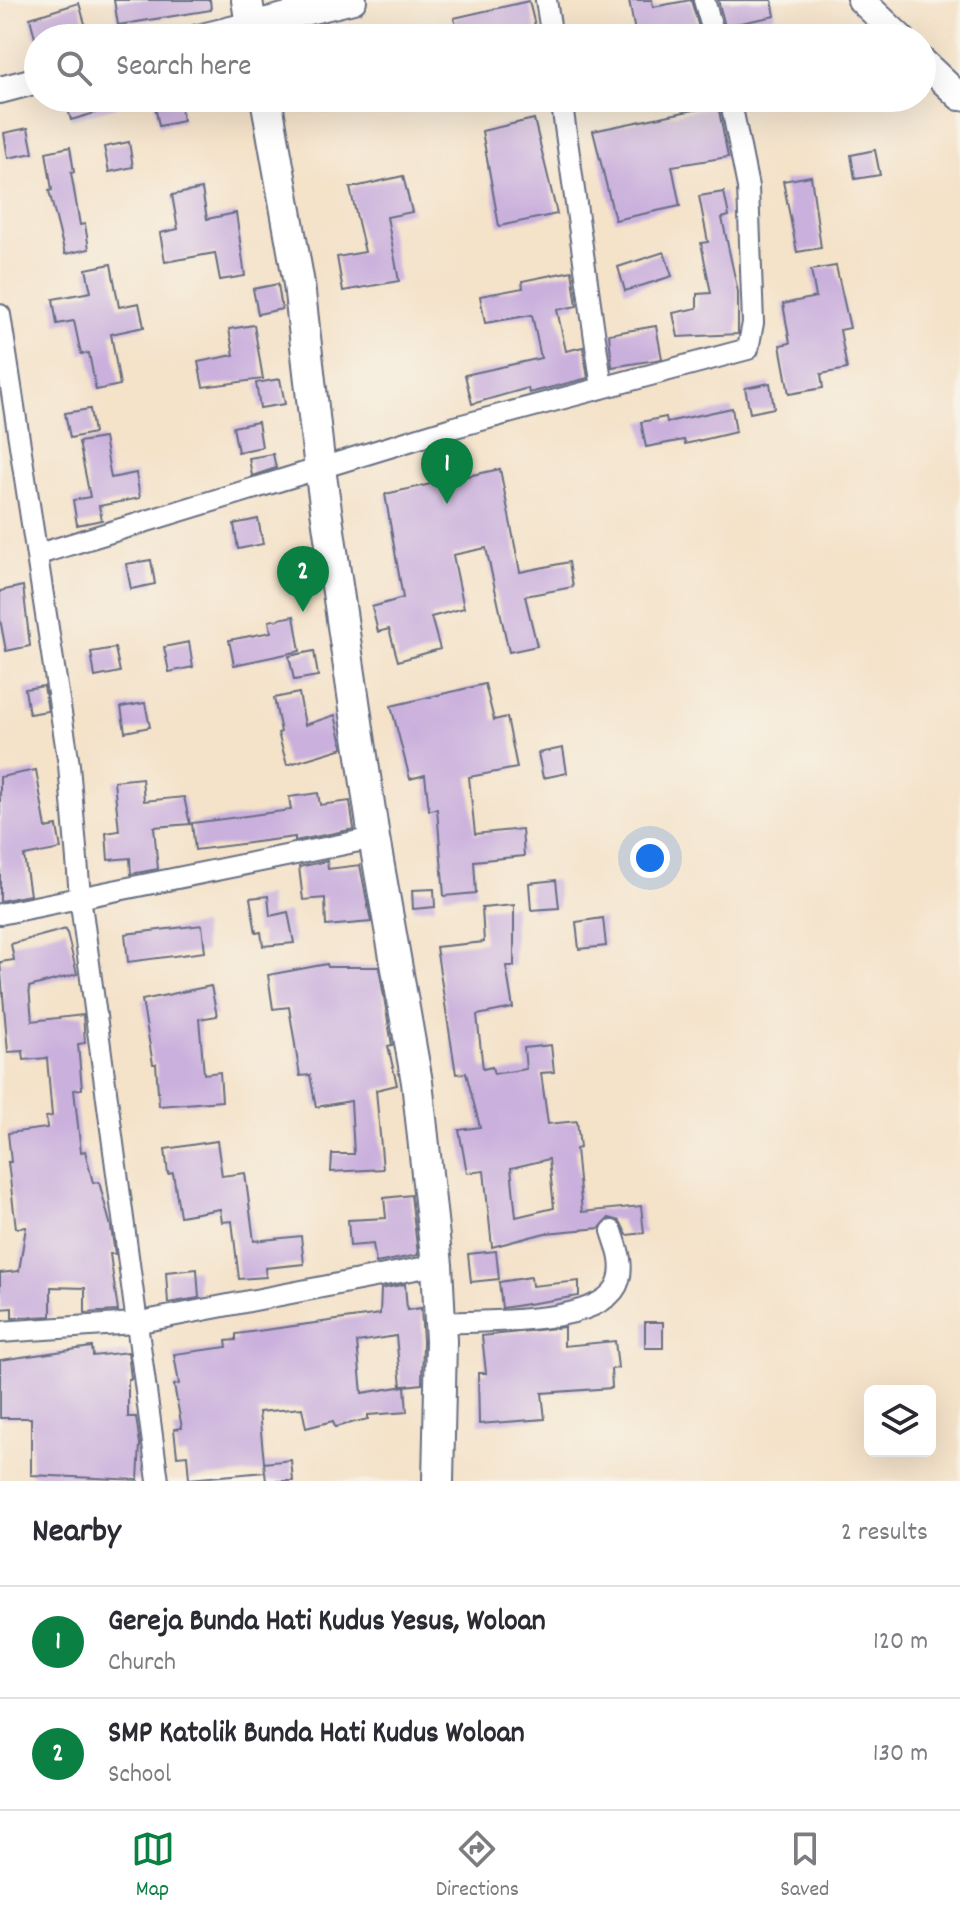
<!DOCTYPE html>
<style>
:root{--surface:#fff;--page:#f2f2f3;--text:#2b2b33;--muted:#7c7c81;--line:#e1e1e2;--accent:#0b8043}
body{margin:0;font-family:Dekko,sans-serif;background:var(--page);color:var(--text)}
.controls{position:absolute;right:24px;bottom:24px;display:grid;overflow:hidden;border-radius:12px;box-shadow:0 8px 32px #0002}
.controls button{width:72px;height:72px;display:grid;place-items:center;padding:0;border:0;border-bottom:2px solid var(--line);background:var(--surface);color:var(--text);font:40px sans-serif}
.you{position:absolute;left:650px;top:858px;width:28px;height:28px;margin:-20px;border:6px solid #fff;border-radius:50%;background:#1a73e8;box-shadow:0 0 0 12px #1a73e833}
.badge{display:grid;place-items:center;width:52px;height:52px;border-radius:50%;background:var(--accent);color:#fff;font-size:26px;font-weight:700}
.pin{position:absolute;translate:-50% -66px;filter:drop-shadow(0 2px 4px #0008)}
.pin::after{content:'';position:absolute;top:42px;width:28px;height:24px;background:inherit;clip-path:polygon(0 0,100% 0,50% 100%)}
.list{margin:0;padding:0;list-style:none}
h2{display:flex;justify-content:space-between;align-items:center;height:104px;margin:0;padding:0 32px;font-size:34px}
h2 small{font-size:26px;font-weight:400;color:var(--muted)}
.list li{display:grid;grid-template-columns:52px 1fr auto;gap:24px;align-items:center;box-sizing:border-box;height:112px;padding:0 32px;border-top:2px solid var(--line)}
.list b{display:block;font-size:30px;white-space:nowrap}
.list p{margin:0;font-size:26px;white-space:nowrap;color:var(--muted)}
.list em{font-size:26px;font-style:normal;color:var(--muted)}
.icon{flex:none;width:44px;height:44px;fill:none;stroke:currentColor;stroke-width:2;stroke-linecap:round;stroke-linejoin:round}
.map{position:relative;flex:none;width:960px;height:1481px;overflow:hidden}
.search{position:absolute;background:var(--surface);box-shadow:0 8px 32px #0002;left:24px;right:24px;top:24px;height:88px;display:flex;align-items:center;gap:20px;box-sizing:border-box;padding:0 28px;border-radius:44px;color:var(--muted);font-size:30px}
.sheet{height:328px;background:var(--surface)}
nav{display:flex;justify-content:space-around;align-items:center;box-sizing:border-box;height:112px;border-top:2px solid var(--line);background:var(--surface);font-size:22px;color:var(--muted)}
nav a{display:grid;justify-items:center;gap:4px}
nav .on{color:var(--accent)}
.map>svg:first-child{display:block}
.building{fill:#cab0dd;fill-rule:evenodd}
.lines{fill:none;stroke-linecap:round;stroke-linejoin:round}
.minor-casing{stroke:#676e83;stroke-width:24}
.tertiary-casing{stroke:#676e83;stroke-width:30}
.secondary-casing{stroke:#676e83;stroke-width:34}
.minor{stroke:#fff;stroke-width:20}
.tertiary{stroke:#fff;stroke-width:26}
.secondary{stroke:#fff;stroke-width:30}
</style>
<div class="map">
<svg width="960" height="1481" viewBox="0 0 960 1481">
<rect width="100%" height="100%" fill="#f7f3e8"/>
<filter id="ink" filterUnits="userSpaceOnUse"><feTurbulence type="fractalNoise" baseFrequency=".0125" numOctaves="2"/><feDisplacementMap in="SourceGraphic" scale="16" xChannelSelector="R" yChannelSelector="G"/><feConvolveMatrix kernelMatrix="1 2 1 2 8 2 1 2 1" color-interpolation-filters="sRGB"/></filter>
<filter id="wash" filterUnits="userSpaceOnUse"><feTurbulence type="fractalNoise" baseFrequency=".006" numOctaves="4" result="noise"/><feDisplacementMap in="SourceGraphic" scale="32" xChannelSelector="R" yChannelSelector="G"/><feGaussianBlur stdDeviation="1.8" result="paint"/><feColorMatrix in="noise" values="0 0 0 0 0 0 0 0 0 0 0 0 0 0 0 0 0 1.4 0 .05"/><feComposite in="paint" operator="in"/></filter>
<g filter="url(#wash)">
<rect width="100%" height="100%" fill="#f4e2c9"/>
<g id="blocks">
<path class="building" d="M114,0h96l1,10 -93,15z
M629,0h23l1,7 38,-7 9,31 -35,7 -5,-11 -25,5z
M718,0h54l3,16 -50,10z
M529,1l9,37h-79l-5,-20z
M79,3l8,28 -25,7h-27l-5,-20z
M65,98h63l1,5 -58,17z
M179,98l4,23 -24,5 -5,-25z
M718,105l10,52 -56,9 8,40 -65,14 -22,-89z
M534,119l23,95 -58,12 -17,-95z
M28,128l5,25 -25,5 -4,-25z
M129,142l4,25 -24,5 -5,-25z
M70,147l4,25 -3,1 9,52 5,-1 4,25 -24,5 -16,-63 3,-1 -6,-38z
M875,150l5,25 -25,4 -4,-24z
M403,176l9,36 -25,5 12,64 -56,10 -6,-34 28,-5 -15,-64z
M811,176l10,72 -24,4 -14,-71z
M202,189l5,30 29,-6 9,63 -25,4 -5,-27 -50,9 -5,-29 18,-4 -6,-34z
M724,192l5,24 -7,2 16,74v42l-60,3 -5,-24 24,-5v-14l14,-1 -10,-50 7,-1 -9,-46z
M664,252l8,24 -47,15 -7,-24z
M111,264l8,43 20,-4 5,24 -33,7 9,51 -24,5 -7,-37 -8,1 -7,-33 -17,3 -4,-25 38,-7 -5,-23z
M836,266l14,62 -10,2 7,39 -26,5 2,14 -34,6 -9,-49 10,-2 -7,-39 33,-7 -5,-27z
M572,271l5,35 -20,4 9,41 17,-4 5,31 -59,15 -1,-5 -56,16 -7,-29 76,-17 -9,-43 -47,8 -5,-27 43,-8 -1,-7z
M278,284l4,25 -24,5 -5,-25z
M254,325l9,54 -60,8 -5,-25 36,-7 -5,-26z
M656,326l6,33 -50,8 -3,-33z
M280,379l5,25 -25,4 -4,-25z
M770,383l4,25 -24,5 -5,-25z
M732,408l4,24 -51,12 -1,-4 -38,7 -5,-25 25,-5 1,5z
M90,409l4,24 -24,5 -5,-25z
M258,422l4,25 -24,5 -5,-25z
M104,438l7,40 25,-5 4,25 -41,8 3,14 -25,5 -4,-25 17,-3 -11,-55z
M273,454l3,14 -24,8 -3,-18z
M500,469l20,103 49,-10 4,25 -48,9 12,50 -28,6 -23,-104 -33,7 11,53 -33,9 9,32 -42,12 -9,-32 -11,3 -6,-25 31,-9 -18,-104z
M258,519l5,25 -25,5 -4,-25z
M151,560l4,24 -24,5 -5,-25z
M23,586l7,60 -24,5 -6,-32v-28z
M294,616l6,35 -66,14 -5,-25 42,-8 -2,-11z
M189,642l4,25 -24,5 -5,-25z
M115,648l5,24 -25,5 -4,-25z
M314,651l4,25 -24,4 -5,-24z
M485,684l9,36 13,-3 10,51 -48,9 6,57 47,-5 2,27 -50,5 2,32 -32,3 -7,-87 -8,1 -4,-35 -15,4 -19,-73z
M44,686l4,25 -19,3 -4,-25z
M299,693l6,32 30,-10 8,33 -56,17 -9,-32 3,-1 -7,-34z
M145,703l5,24 -25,5 -4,-25z
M563,748l4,25 -24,5 -5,-25z
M36,770l10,58 11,-2 4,23 -37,7 6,39 -30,6v-124z
M142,778l2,23 40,-4 6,27 -36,3 4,42 -27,5 -1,-16 -22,2 -2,-27 13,-2 -5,-50z
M318,793l2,12 30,-4 4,28 -59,12v-4l-100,13 -3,-27 99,-13 -2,-13z
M327,861l1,8 32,-4 11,57 -45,4 -1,-28 -22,2 -4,-33z
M556,880l3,28 -28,2 -2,-27z
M434,889l1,18 -22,2 -1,-19z
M268,896l2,20 18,-4 6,31 -31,3 -2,-14 -5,1 -6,-35z
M514,905v61h-8l7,42 -36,7 6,54 9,-2 2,7 32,-5 -2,-21 27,-3 3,27 -13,1 7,51 29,-3 3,27 -4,1 6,63 59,-6 3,27 -17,2 -7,-14 -11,-3 -9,10 -55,5 -53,14 -8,-76 -17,2 -8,-43 21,-3 -14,-54 -10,1 -20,-127 48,-5 -2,-34zM549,1159l5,49 -38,9 -5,-49z
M603,918l3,28 -27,3 -3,-27z
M202,925l3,27 -77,10 -3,-28z
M66,929l11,45 -48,13 3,34 51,-6 2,28 -7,1 4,45 -8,1 7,62 4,-1 8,32 6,-1 12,45 4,27h-5l8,57 -33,2v-25l-34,-1v29l-39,2v-10l-12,1v-36l19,-2 7,-44 -10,1 -8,-66h3l-3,-29 39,-5 -1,-11 6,-1 -5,-58 -23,2 -1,-9 -15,1 -8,-90 14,-2 -3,-16z
M327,964l1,3h51l13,78 -4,1 9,39 -21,5 7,79 -52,3 1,-18h22l-3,-53 -35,6 -6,-32 -10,1 -11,-69 -16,2 -5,-34z
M211,986l6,30 -18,3 5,55 16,-2 2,29 -63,5 -3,-42h-3l-11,-64z
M217,1141l5,35 23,-3 9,68 47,-5 3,28 -39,4 1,9 -27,2 -7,-58 -10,1 -2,-13 -40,7 -7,-43 -5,1 -3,-25z
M411,1195l7,60 -42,8 -3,-19 -23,2 -2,-26 38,-2 -2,-20z
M496,1251l3,28 -28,3 -3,-28z
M197,1269l2,29 -31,5 -2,-31z
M531,1277l1,9 47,-5v15l-77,12 -3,-26z
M405,1284l2,26 14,-2 2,33 -1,43 -17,2 2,26 -39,3v4l-33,8 -2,-6 -27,7 -4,-20 -43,4 6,60 -76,7 -2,-24 -10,1 -3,-27 8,-1 -8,-43 5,-1 -5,-30 53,-7 -1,-6 10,-1v-6l144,-20 1,-25zM396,1336l5,50h4l-43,7 -5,-51z
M645,1322h18v26h-18z
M564,1327v19l51,-5 3,27 -7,1 1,19 -70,5 3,26 -66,5 -1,-51h8l-4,-37z
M92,1347l1,9 35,-4 3,27h-3v38h8l4,27 -2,36 -107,-5v-57h-31v-58z
M291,1460l2,21h-27l-2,-18z"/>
</g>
</g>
<g filter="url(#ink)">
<use href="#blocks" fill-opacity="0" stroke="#676e83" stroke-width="2"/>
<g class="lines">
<defs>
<path id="minor" d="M546,0l6,38
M704,0l11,38
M561,98l41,290
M0,315l69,450 11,131 78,585
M39,554l416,-127 293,-78 5,-26 -5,-136 -18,-89
M0,914l374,-76
M440,1323c42,-3 166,4 179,-43 5,-17 -2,-33 -7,-49
M0,1332l135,-9 302,-58"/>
<path id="tertiary" d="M861,0l40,38
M198,38l155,-38
M922,61l38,36
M0,90l38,-10"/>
<path id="secondary" d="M247,0l6,38
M266,98l33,186 21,185 54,369 43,244 20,183 4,76 -3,140"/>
</defs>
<use href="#minor" class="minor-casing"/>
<use href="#tertiary" class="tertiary-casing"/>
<use href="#secondary" class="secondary-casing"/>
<use href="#minor" class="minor"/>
<use href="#tertiary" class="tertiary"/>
<use href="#secondary" class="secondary"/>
</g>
</g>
</svg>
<div class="controls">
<button><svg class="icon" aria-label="layers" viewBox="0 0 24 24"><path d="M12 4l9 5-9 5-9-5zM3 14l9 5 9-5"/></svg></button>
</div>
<div class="you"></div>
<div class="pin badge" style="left:447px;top:504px">1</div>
<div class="pin badge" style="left:303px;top:612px">2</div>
<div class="search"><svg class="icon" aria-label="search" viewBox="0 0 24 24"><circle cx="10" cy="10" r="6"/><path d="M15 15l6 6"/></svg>Search here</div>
</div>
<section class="sheet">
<h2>Nearby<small>2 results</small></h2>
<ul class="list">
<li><span class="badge">1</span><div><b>Gereja Bunda Hati Kudus Yesus, Woloan</b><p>Church</p></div><em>120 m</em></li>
<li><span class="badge">2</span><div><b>SMP Katolik Bunda Hati Kudus Woloan</b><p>School</p></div><em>130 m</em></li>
</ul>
</section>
<nav>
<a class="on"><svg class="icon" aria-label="map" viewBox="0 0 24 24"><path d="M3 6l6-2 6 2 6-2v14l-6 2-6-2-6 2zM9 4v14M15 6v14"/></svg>Map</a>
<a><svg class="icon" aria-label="directions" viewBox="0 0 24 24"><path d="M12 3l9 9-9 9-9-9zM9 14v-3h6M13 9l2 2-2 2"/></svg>Directions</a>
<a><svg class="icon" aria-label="saved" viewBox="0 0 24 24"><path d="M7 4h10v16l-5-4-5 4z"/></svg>Saved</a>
</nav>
